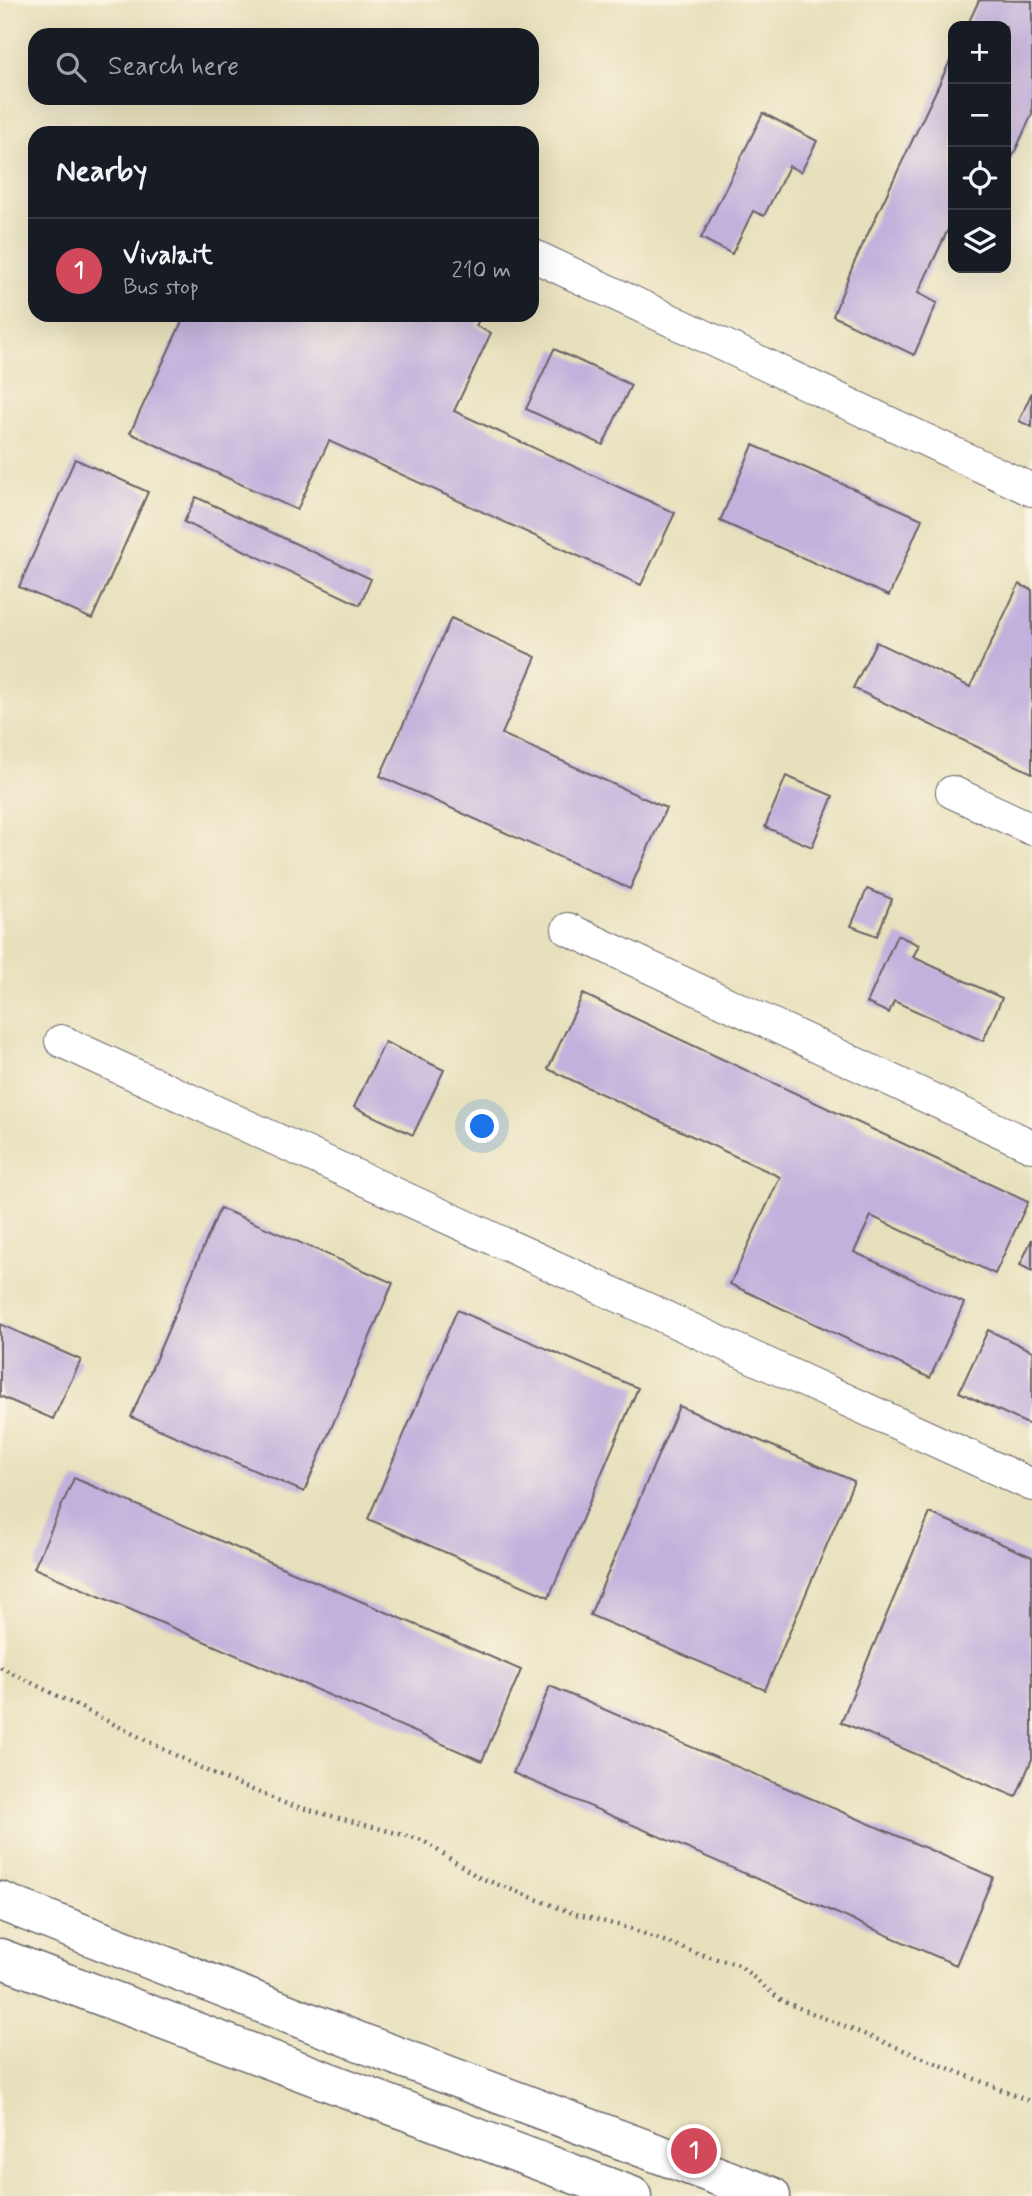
<!DOCTYPE html>
<meta charset="utf-8">
<style>
:root{--surface:#171b24;--page:#242831;--text:#f1f3f6;--muted:#9ea1a6;--line:#363941;--accent:#d1495b}
body{margin:0;font-family:Mynerve,sans-serif;background:var(--page);color:var(--text)}
.controls{position:absolute;right:21px;top:21px;display:grid;overflow:hidden;border-radius:14px;box-shadow:0 7px 28px #0002}
.controls button{width:63px;height:63px;display:grid;place-items:center;padding:0;border:0;border-bottom:2px solid var(--line);background:var(--surface);color:var(--text);font:35px sans-serif}
.you{position:absolute;left:483px;top:1127px;width:24px;height:24px;margin:-18px;border:5px solid #fff;border-radius:50%;background:#1a73e8;box-shadow:0 0 0 10px #1a73e833}
.badge{display:grid;place-items:center;width:46px;height:46px;border-radius:50%;background:var(--accent);color:#fff;font-size:23px;font-weight:700}
.pin{position:absolute;translate:-50% -50%;border:4px solid #fff;box-shadow:0 2px 7px #0006}
.list{margin:0;padding:0;list-style:none}
h2{display:flex;justify-content:space-between;align-items:center;height:91px;margin:0;padding:0 28px;font-size:30px}
h2 small{font-size:23px;font-weight:400;color:var(--muted)}
.list li{display:grid;grid-template-columns:46px 1fr auto;gap:21px;align-items:center;box-sizing:border-box;height:105px;padding:0 28px;border-top:2px solid var(--line)}
.list b{display:block;font-size:26px;white-space:nowrap}
.list p{margin:0;font-size:23px;white-space:nowrap;color:var(--muted)}
.list em{font-size:23px;font-style:normal;color:var(--muted)}
.icon{flex:none;width:38px;height:38px;fill:none;stroke:currentColor;stroke-width:2;stroke-linecap:round;stroke-linejoin:round}
.map{position:relative;flex:none;width:1032px;height:2196px;overflow:hidden}
.search{position:absolute;background:var(--surface);box-shadow:0 7px 28px #0002;left:28px;top:28px;width:511px;height:77px;display:flex;align-items:center;gap:18px;box-sizing:border-box;padding:0 24px;border-radius:21px;color:var(--muted);font-size:26px}
.panel{position:absolute;background:var(--surface);box-shadow:0 7px 28px #0002;left:28px;top:126px;width:511px;height:196px;border-radius:21px}
.map>svg:first-child{display:block}
.building{fill:#c2b1dc}
.lines{fill:none;stroke-linecap:round;stroke-linejoin:round}
.minor-casing{stroke:#676468;stroke-width:34}
.highway-casing{stroke:#676468;stroke-width:41}
.path{stroke:#676468;stroke-width:4.5;stroke-dasharray:2 5;stroke-linecap:butt}
.minor{stroke:#fff;stroke-width:32}
.highway{stroke:#fff;stroke-width:38}
</style>
<div class="map">
<svg width="1032" height="2196" viewBox="0 0 1032 2196">
<rect width="100%" height="100%" fill="#fcf5e5"/>
<filter id="ink" filterUnits="userSpaceOnUse"><feTurbulence type="fractalNoise" baseFrequency=".0143" numOctaves="2"/><feDisplacementMap in="SourceGraphic" scale="14" xChannelSelector="R" yChannelSelector="G"/><feConvolveMatrix kernelMatrix="1 2 1 2 8 2 1 2 1" color-interpolation-filters="sRGB"/></filter>
<filter id="wash" filterUnits="userSpaceOnUse"><feTurbulence type="fractalNoise" baseFrequency=".00686" numOctaves="4" result="noise"/><feDisplacementMap in="SourceGraphic" scale="28" xChannelSelector="R" yChannelSelector="G"/><feGaussianBlur stdDeviation="1.57" result="paint"/><feColorMatrix in="noise" values="0 0 0 0 0 0 0 0 0 0 0 0 0 0 0 0 0 1.4 0 .05"/><feComposite in="paint" operator="in"/></filter>
<g filter="url(#wash)">
<rect width="100%" height="100%" fill="#e7e0bc"/>
<g id="blocks">
<path class="building" d="M979,0l53,1v113l-20,44 -6,-2v-130h-39z
M953,55v164l-35,74 19,10 -23,52 -81,-39 21,-53z
M763,113l54,28 -16,31 -12,-6 -25,50 -11,-5 -21,43 -31,-16z
M185,315h296l-5,11 15,7 -37,78 221,102 -34,72 -312,-144 -32,69 -167,-77z
M554,349l77,36 -28,60 -77,-36z
M1032,392v35l-13,-6z
M753,445l169,74 -33,77 -169,-75z
M75,459l73,33 -56,127 -73,-32z
M196,497l175,82 -11,26 -176,-83z
M1019,584l13,6v183l-179,-85 23,-46 94,45z
M451,618l85,39 -34,77 164,74 -36,81 -250,-113z
M786,776l47,20 -21,51 -47,-20z
M867,889l25,10 -15,37 -26,-10z
M897,935l22,10 -6,12 89,41 -19,43 -89,-40 -5,12 -22,-10z
M583,994l445,208 -33,72 -124,-58 -17,36 110,51 -34,75 -200,-94 50,-107 -232,-108z
M385,1042l59,28 -31,65 -59,-28z
M220,1208l173,75 -89,209 -173,-75z
M1032,1239v32l-12,-6z
M457,1310l181,78 -89,209 -181,-78z
M0,1324l81,36 -28,59 -53,-23z
M988,1330l44,21v75l-73,-34z
M679,1406l175,75 -89,209 -175,-75z
M74,1478l447,192 -39,91 -448,-193z
M930,1513l102,44v202l-16,38 -175,-75z
M550,1686l443,191 -37,88 -443,-192z"/>
</g>
</g>
<g filter="url(#ink)">
<use href="#blocks" fill-opacity="0" stroke="#676468" stroke-width="2"/>
<g class="lines">
<defs>
<path id="minor" d="M532,255l500,235
M952,792l80,37
M568,929l464,217
M61,1041l971,444"/>
<path id="highway" d="M0,1901l373,146 398,149
M0,1958l632,238"/>
</defs>
<use href="#minor" class="minor-casing"/>
<use href="#highway" class="highway-casing"/>
<path class="path" d="M0,1667l213,107 74,30 135,36 56,37 97,37 54,14 70,26 40,11 43,36 250,101"/>
<use href="#minor" class="minor"/>
<use href="#highway" class="highway"/>
</g>
</g>
</svg>
<div class="controls">
<button>+</button>
<button>−</button>
<button><svg class="icon" aria-label="locate" viewBox="0 0 24 24"><circle cx="12" cy="12" r="6"/><path d="M12 2v4M12 18v4M2 12h4M18 12h4"/></svg></button>
<button><svg class="icon" aria-label="layers" viewBox="0 0 24 24"><path d="M12 4l9 5-9 5-9-5zM3 14l9 5 9-5"/></svg></button>
</div>
<div class="you"></div>
<div class="pin badge" style="left:694px;top:2151px">1</div>
<div class="search"><svg class="icon" aria-label="search" viewBox="0 0 24 24"><circle cx="10" cy="10" r="6"/><path d="M15 15l6 6"/></svg>Search here</div>
<section class="panel">
<h2>Nearby<small></small></h2>
<ul class="list">
<li><span class="badge">1</span><div><b>Vivalait</b><p>Bus stop</p></div><em>210 m</em></li>
</ul>
</section>
</div>
